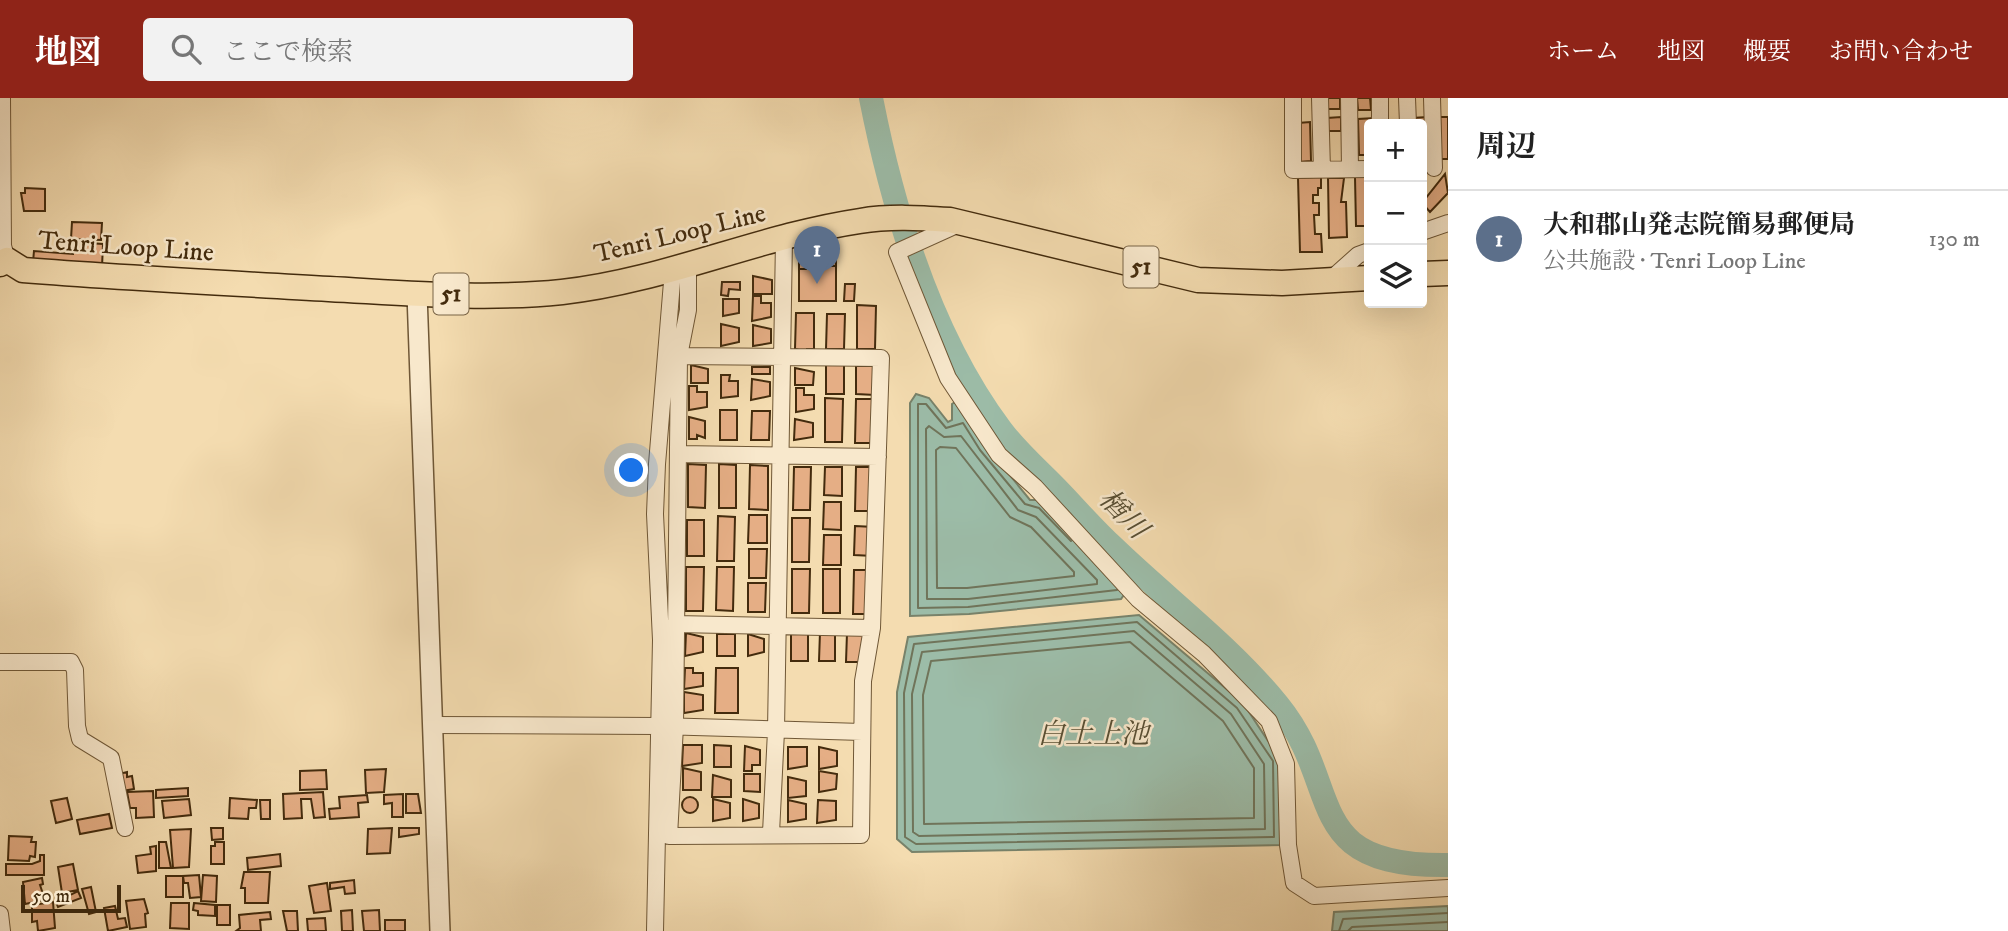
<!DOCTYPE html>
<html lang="ja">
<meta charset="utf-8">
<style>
:root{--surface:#fff;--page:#f2f2f2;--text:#222;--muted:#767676;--line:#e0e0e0;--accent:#8f2418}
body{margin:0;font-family:"IM FELL DW Pica","Noto Serif JP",serif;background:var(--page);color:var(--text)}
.controls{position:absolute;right:21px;top:21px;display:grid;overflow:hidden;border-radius:7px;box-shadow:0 7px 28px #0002}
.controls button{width:63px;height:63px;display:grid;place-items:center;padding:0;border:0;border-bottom:2px solid var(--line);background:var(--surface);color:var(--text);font:35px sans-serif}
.scale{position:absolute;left:21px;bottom:18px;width:100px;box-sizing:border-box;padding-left:7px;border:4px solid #432b0d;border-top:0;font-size:19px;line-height:24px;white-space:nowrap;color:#432b0d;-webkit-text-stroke:5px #f8e8cc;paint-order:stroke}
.you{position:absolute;left:632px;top:373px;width:24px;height:24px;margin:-18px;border:5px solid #fff;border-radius:50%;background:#1a73e8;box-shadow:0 0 0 10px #1a73e833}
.badge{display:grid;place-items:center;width:46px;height:46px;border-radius:50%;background:var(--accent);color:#fff;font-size:23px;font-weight:700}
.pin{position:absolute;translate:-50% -58px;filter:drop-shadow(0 2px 4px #0008)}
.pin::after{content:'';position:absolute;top:37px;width:24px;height:21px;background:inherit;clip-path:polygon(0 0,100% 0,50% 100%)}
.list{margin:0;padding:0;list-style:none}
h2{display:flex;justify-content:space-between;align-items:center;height:91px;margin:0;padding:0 28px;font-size:30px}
h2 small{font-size:23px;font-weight:400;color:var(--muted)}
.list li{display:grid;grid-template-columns:46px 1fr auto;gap:21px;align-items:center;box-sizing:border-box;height:98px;padding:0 28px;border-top:2px solid var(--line)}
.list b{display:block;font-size:26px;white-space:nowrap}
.list p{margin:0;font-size:23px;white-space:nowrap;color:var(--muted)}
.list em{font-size:23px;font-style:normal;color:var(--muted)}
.icon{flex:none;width:38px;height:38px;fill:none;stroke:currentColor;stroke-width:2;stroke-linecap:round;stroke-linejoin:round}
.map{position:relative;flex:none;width:1448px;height:833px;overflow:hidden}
header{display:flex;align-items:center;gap:42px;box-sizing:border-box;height:98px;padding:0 35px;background:var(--accent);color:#fff}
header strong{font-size:33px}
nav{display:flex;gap:38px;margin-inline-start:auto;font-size:24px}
.search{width:490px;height:63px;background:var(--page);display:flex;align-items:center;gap:18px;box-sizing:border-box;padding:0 24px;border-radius:7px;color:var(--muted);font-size:26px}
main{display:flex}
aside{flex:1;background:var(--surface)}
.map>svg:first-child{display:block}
.water{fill:#9cbca8;stroke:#78826a;stroke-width:2}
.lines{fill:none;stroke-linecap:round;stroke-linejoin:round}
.shore{stroke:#70745a;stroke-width:2}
.river{stroke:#9cbca8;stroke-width:24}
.building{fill:#e5ae85;stroke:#432b0d;stroke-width:2}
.minor-casing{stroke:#6f5736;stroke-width:18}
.tertiary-casing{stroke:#6f5736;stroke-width:22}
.primary-casing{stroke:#432b0d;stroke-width:27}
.minor{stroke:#f8e8cc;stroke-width:16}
.tertiary{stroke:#f8e8cc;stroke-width:19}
.primary{stroke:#f4dcb0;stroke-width:24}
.labels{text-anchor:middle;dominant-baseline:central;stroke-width:5;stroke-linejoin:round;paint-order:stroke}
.shield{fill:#f8e8cc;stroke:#796446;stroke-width:2}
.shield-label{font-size:24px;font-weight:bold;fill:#432b0d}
.street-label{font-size:26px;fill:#432b0d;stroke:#f8e8cc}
.water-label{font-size:28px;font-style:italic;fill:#594f34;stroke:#f8e8cc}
</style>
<header>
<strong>地図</strong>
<div class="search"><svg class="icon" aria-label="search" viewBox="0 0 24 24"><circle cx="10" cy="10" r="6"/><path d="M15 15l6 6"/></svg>ここで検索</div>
<nav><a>ホーム</a><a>地図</a><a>概要</a><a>お問い合わせ</a></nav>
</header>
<main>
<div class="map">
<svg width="1448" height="833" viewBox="0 0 1448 833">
<rect width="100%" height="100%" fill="#f4dcb0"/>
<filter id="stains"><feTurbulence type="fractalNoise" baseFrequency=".00286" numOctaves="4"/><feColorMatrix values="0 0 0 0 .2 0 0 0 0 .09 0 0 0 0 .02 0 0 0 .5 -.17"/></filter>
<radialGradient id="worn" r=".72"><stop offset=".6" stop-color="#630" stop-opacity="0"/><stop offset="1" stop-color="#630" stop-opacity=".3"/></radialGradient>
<path class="water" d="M916,296l13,4 19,24 4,-2v-16l6,-4 28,46 44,54h12l86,89 -7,10 -152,15 -59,2v-213z
M1139,517l104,88 37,56 3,86 -371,7 -15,-13v-147l11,-55z
M1448,808v25h-116l2,-19z"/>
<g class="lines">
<path class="shore" d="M929,328l15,11 17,-1 57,74 18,7 61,63v4l-129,15h-41l-1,-170z
M940,349l16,1 54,69 21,10 43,45v4l-107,12h-30l-1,-138z
M1071,443l-32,-33 -14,-4 -45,-54 -17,-27 -17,5 -20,-24h-8v204l50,-1 149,-17
M1137,524l100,86 36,53 1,76 -358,7 -11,-7 -1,-144 10,-49z
M1134,533l97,83 33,50 1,65 -346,7 -6,-4 -1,-138 10,-42z
M1130,544l93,79 31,47v50l-330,6 -1,-129 8,-34z
M1339,833l4,-12 105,-6
M1348,833l4,-4 96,-5"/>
<path class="river" d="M871,0c22,112 61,240 130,332 15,20 33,36 51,54 21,21 40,44 62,64 54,52 117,99 164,157 67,82 20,162 170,160"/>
</g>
<path class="building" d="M1328,0h12v11h-12z
M1357,0h13l1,12h-13z
M1341,19v14h-14v-13z
M1427,19v21h-2l3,19 -6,1v-34h-10v-6z
M1440,19h8v42h-7z
M1375,20v6h-6v31h-10l-1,-36z
M1310,24l1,39 -12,1 -1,-39z
M1445,76l3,19 -18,19 -8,-9z
M1321,79v11h-3v7h-5v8h6v12h-5l1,19h6l1,18h-22l-2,-74z
M1355,79h14v49h-13z
M1328,80h16l-3,24h5l1,35 -18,1z
M25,90l20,1v22h-21l-3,-18h4z
M72,124l30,1 -1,17 -30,-1z
M73,144l30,2 -1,23 -69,-5 1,-11 39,3z
M836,156v12h-30v3h-7v-11z
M806,168h30v35h-37v-32h7z
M753,178l19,4v14h-19z
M722,184h18v8l-11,-1 -1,7 -7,-1z
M845,186h10l-1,17h-10z
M753,198h8v7h10v14l-19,4z
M723,201h16v14l-16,3z
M857,207l19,1 -1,43h-18z
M796,215h18v36h-7v3l-12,-3z
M827,216h18l-1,35h-18z
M721,226l18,4v14l-18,4z
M753,227l18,4v14l-18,3z
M691,267l17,4v14h-17z
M826,267h18v29h-18z
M856,268h19v29l-19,-1z
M752,269h18v7h-18z
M795,270l19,4 -1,13h-18z
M721,277h9l-1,6h9v15l-17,2z
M752,281l18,3v14l-19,4z
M689,288h8v6h10v15l-18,3z
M796,290h8v7h10v14l-18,3z
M825,300l18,1 -1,43h-17z
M856,301h17v44h-18z
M720,312h17v30h-17z
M752,313h18l-1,29h-18z
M689,319l16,4v17l-8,-3v4h-8z
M795,321l18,4v14l-19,3z
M688,366l18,1 -1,43 -17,-1z
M719,366l17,1v43h-17z
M750,367l18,1v44l-19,-1z
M794,369h17l-1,43h-17z
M825,369h17v29l-18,-1z
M856,369h18v44h-19z
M824,404h17v28l-18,-1z
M749,417h18v28h-19z
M718,418l17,1 -1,44h-17z
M792,420h18l-1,44h-17z
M687,422h17v36h-17z
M855,428l19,1 -1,29 -19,-1z
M824,437h17v30h-18z
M749,451h18l-1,29h-17z
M686,469h18l-1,44h-17z
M717,469h17l-1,44 -17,-1z
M792,471h18l-1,44h-17z
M823,471h17v44h-17z
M854,472h18l-1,44h-18z
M748,485h18l-1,29h-17z
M791,534h17v29h-17z
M820,534h15v29h-16z
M686,535l17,4v15l-18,4z
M847,535h17v29h-18z
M717,536h18v22h-18z
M748,536l16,5v13l-16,4z
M685,570h8v5h10v13l-19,3z
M716,570h22v45h-23z
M684,594l19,3v15l-19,3z
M683,647h19v18l-20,3z
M714,647l17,1v21h-17z
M745,648l15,4v15h-8v6h-8z
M788,649h19v19l-19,3z
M819,649l18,4v15l-18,3z
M683,670l18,4v18h-18z
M386,671l-2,23 -18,1 -1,-23z
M326,672l1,19 -27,1v-19z
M819,673l18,3 -1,15 -17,3z
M127,674v5l5,-1 2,13 -12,2 -3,-17z
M744,676h16v18l-16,-1z
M713,677l18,5v17h-19z
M788,679l18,4v15l-18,2z
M188,690v8l-32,2v-8z
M153,693l1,26 -18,1v-10h-6l-3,-16z
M323,694l2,25 -11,1 -3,-19h-10l1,19 -18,1 -1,-25z
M403,696v23h-11v-14l-8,1v-9z
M406,696h12l3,19h-15z
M367,697l1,7 -10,1 1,14 -29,2 -1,-10 11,-1 -1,-11z
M682 707a8 8 0 1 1 16 0a8 8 0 1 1-16 0Z
M67,700l5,21 -16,4 -5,-22z
M230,700l27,2 -1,8h-7l-1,11 -19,-1z
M189,701l2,16 -27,3 -2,-17z
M713,701l17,4v15l-17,3z
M743,701l16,5v14l-16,3z
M260,702h10v19h-9z
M788,702l18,4v15l-18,3z
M818,702l18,1v19l-19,3z
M109,716l3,14 -32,6 -3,-14z
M211,730h12v11l-11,1z
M392,730l-2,25 -23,1 1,-25z
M399,730h20v6l-20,3z
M191,731l-2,38 -16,1 -3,-38z
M9,738l23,1 -1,5h5l-1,15 -5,-1 -1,5 -21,-1z
M159,744h7l5,26h-12z
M215,744h9v22h-13v-18h4z
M156,748v25l-18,2 -2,-17 15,-2 -1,-7z
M280,756l1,12 -33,4 -1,-12z
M40,757h4v20h-38v-11h26l8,-3z
M73,766l5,26 -16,3 -4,-26z
M244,774h26l-2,31h-23v-15h-4z
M199,777l2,22 -11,1 -2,-15h-4l-1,-7z
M203,777l14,1 -1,26 -15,-1z
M166,778h17v21h-17z
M42,780l1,6 -3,1 5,15 -20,4 -2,-22z
M354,782l1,13 -10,1 -1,-7 -14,2v-6z
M327,785l4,28 -17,2 -5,-27z
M91,789l5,25 -7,2 -7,-25z
M78,793l3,7 -23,9 -2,-5z
M144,801l4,14 -3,1 1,13 -16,2 -4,-28z
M53,804l2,26 -17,3 -1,-10 -5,1v-17z
M171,805h18v26l-19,-1z
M194,805l21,2v11l-17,-1v-4l-5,-1z
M217,807h13v20h-13z
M115,808l3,13 7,-1 2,9 -19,4 -4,-23z
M352,812l1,21h-11l-1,-20z
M379,812l1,21h-16l-2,-20z
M283,813h14l1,20h-11z
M270,814l1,7 -11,1 1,11h-25l4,-3 -1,-13z
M325,820l1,13h-18l-1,-12z
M385,822h20v11h-20z"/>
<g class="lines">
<defs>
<path id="minor" d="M2,0l1,148 4,14
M1293,0v72l76,-1
M1320,0l2,72
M1349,0l1,71
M1380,0v26
M1407,0l1,26
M1432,0l2,70
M961,125l-64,29 51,126 51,77 36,32 103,112 66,55 65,67 17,43 2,81 6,38 20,13 134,-8
M1422,134l26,-9
M1330,182l28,-25 11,-4
M679,258l202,2 -9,270 -9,53 -2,154 -192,1 6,-110 4,-370 9,-46v-44
M678,356l200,3
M675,526l197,4
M0,564h71l4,8 2,56 3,13 31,19 14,70
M432,627l227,1 203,6
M771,735l5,-102 8,-492
M0,816l2,17
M655,833l6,-291 -6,-126 2,-50 16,-194"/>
<path id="tertiary" d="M417,196l23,637"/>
<path id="primary" d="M0,166l7,-4 16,10c102,8 204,13 306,19 77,4 156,11 233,3 102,-11 197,-56 298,-71 30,-5 60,-3 90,-1l248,60 84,3 87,-5
M1422,176l26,-1"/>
</defs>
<use href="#minor" class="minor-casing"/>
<use href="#tertiary" class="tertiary-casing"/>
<use href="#primary" class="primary-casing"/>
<use href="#minor" class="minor"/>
<use href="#tertiary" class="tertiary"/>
<use href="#primary" class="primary"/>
</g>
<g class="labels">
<g class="shield">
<rect x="1123.5" y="148.5" width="35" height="41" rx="5"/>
<rect x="433.5" y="175.5" width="35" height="41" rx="5"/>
</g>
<g class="shield-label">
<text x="1141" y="169">51</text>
<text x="451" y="196">51</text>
</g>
<g class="street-label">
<text transform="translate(680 136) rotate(-14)">Tenri Loop Line</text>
<text transform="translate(126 149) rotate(4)">Tenri Loop Line</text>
</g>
<g class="water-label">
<text transform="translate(1123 416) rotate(46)">楢川</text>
<text x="1093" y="636">白土上池</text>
</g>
</g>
<rect width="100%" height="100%" filter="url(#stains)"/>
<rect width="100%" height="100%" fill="url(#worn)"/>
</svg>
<div class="controls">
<button>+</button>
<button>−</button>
<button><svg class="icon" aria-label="layers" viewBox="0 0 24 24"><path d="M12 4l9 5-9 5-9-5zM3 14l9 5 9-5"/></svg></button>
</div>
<div class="scale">50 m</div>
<div class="you"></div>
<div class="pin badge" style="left:817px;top:186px;background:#5c6f8a">1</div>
</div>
<aside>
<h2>周辺<small></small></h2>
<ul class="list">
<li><span class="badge" style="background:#5c6f8a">1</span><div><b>大和郡山発志院簡易郵便局</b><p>公共施設 · Tenri Loop Line</p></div><em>130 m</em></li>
</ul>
</aside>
</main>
